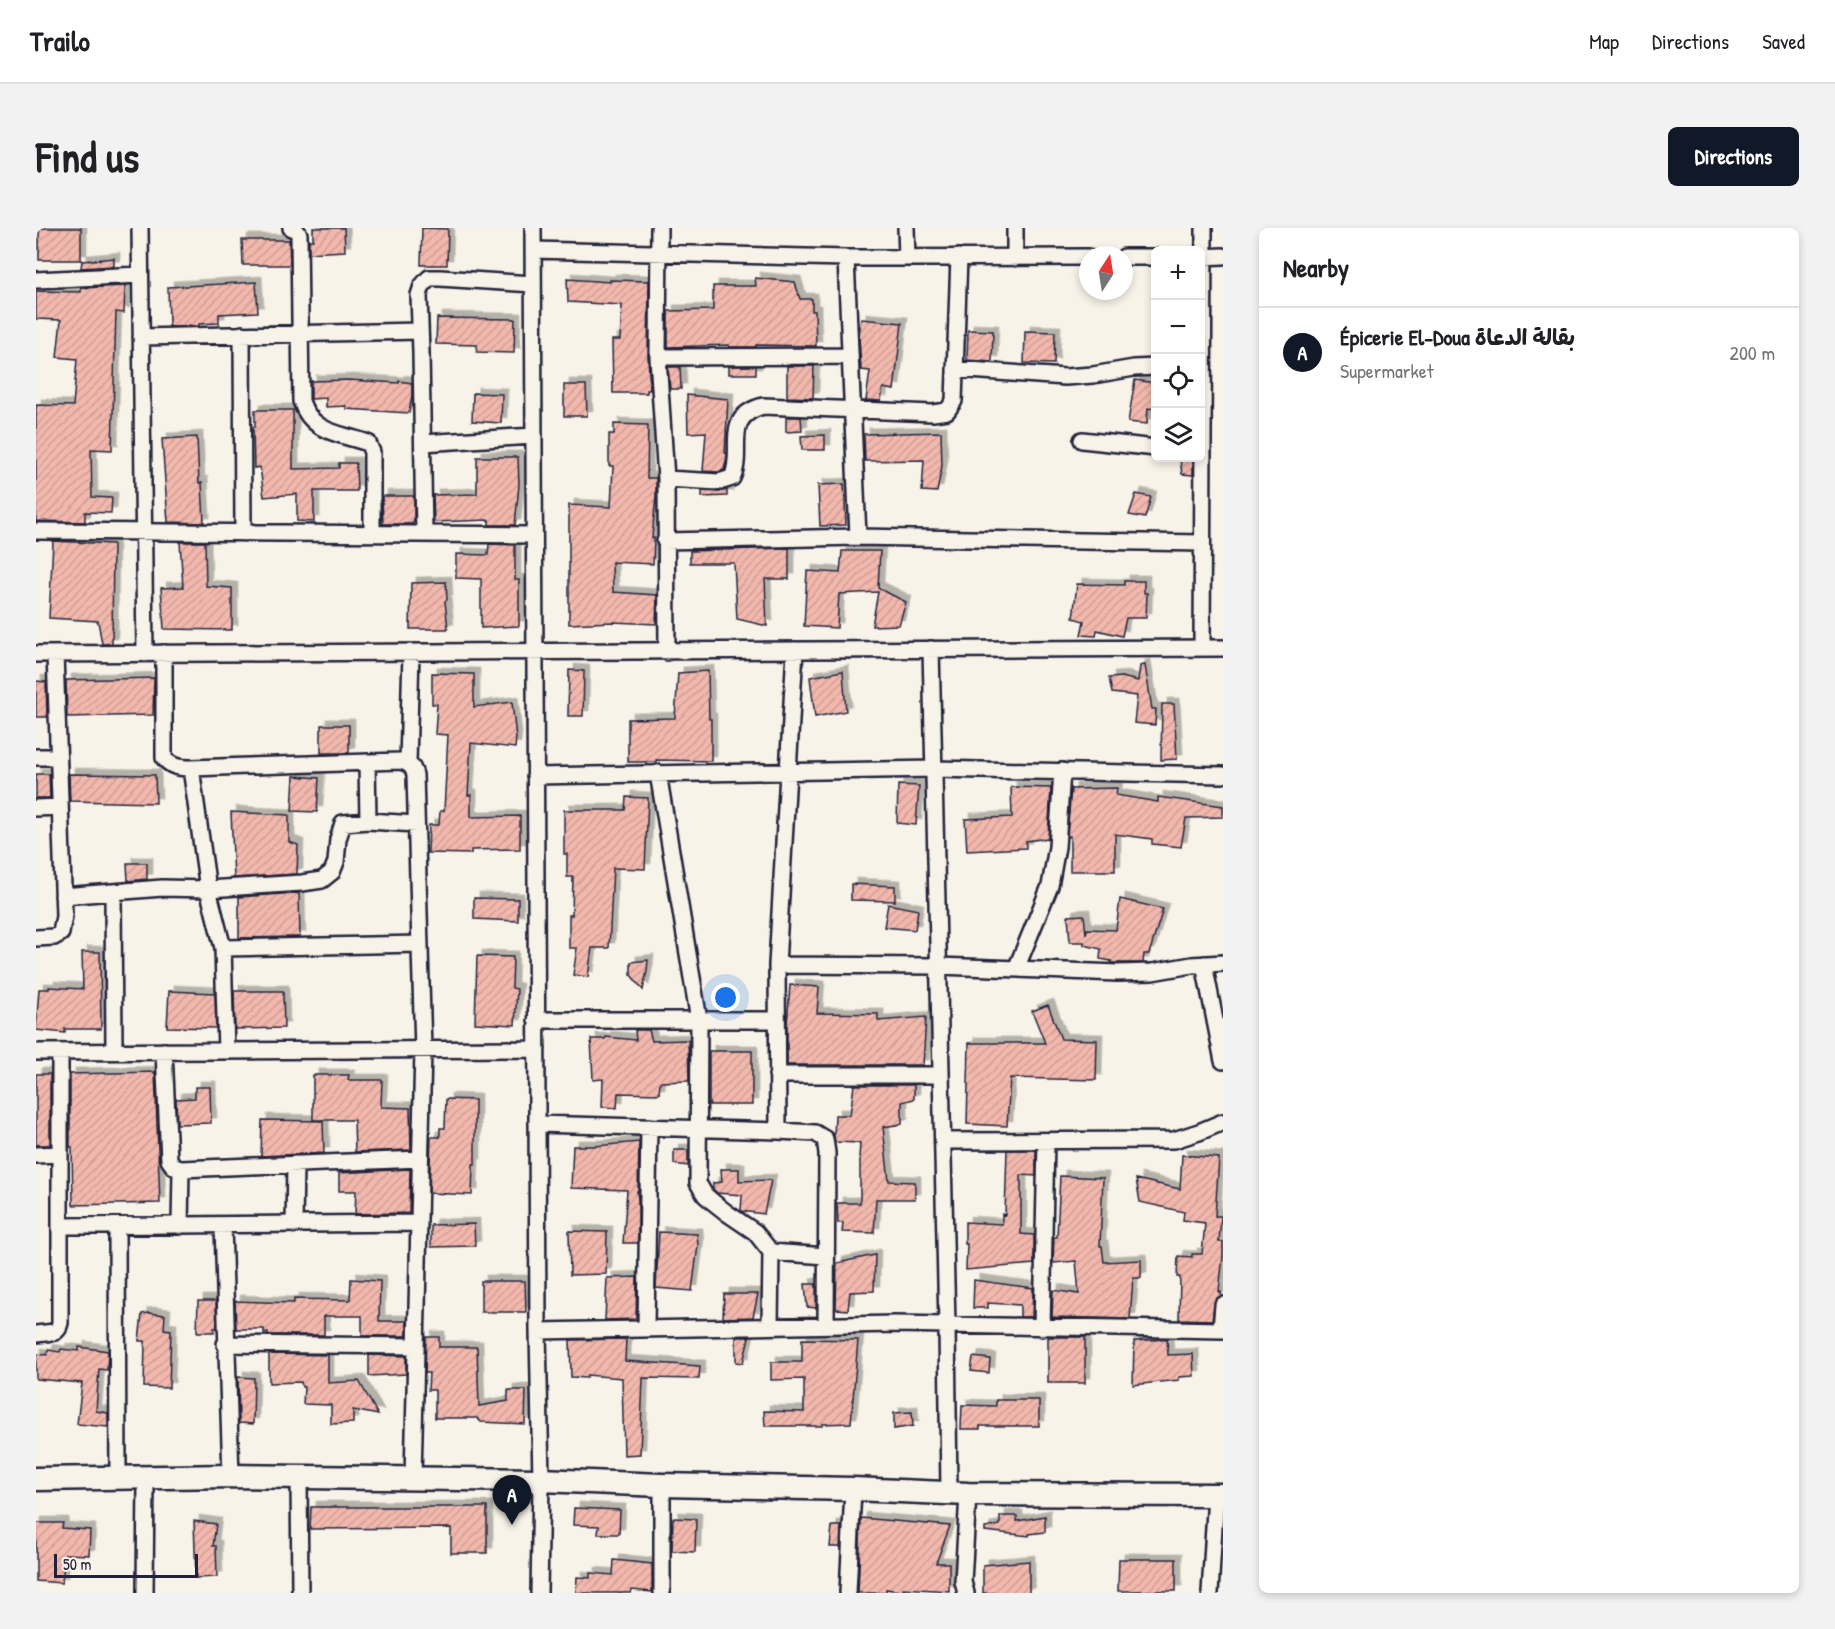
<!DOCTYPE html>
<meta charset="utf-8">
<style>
:root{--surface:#fff;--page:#f2f2f2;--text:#202124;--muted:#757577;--line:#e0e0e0;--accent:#111827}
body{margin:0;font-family:"Patrick Hand","Playpen Sans Arabic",sans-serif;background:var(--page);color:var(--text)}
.controls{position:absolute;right:18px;top:18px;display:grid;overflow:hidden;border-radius:9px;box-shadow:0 3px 9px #0003}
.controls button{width:54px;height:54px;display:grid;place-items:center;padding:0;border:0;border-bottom:2px solid var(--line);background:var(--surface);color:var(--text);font:30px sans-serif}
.compass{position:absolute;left:1043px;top:18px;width:54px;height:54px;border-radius:50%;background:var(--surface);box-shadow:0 3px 9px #0003;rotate:12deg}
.scale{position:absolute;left:18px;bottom:15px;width:144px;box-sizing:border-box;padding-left:6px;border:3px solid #22223b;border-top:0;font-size:16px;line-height:21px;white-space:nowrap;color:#22223b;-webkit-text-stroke:4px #f7f3e8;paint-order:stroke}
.you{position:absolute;left:690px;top:770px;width:21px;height:21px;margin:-15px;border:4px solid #fff;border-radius:50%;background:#1a73e8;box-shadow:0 0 0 9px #1a73e833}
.badge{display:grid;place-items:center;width:39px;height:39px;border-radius:50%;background:var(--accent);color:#fff;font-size:20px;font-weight:700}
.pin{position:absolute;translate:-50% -50px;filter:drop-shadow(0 2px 3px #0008)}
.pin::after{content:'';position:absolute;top:32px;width:21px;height:18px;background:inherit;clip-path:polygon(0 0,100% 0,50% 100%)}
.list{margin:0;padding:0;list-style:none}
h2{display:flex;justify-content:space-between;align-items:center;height:78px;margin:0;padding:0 24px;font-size:26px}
h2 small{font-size:20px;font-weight:400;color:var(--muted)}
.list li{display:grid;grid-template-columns:39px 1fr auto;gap:18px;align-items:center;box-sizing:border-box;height:90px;padding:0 24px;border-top:2px solid var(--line)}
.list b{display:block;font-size:22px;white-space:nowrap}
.list p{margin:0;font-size:20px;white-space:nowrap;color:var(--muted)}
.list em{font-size:20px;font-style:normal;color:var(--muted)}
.icon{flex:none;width:33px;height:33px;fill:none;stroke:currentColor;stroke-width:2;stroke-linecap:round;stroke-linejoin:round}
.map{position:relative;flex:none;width:1187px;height:1365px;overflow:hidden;border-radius:9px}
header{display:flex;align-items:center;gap:36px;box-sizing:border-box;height:84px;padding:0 30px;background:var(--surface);border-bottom:2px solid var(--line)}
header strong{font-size:28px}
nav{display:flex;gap:33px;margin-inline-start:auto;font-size:21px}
.intro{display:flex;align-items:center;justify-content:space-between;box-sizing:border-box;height:144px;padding:0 36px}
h1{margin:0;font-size:42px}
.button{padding:15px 27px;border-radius:9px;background:var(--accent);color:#fff;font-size:21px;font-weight:700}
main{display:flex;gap:36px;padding:0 36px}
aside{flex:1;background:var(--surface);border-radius:9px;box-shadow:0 3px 9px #0003}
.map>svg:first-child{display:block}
.building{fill:url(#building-hatch);stroke:#22223b;stroke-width:1.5;filter:url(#shadow)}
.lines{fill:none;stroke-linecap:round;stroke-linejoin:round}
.street-casing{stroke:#22223b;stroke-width:20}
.secondary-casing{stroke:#22223b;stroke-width:27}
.street{stroke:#f7f3e8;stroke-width:15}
.secondary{stroke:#f7f3e8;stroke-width:22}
</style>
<header>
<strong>Trailo</strong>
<nav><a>Map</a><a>Directions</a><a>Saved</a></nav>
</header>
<div class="intro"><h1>Find us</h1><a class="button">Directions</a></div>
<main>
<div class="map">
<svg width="1187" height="1365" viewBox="0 0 1187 1365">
<defs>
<pattern id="building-hatch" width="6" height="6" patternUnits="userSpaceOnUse" patternTransform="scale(1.5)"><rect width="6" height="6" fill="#f2b8ad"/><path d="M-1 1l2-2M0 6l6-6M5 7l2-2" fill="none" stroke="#cf9e96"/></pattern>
<filter id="shadow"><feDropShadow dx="5.5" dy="-5.5" stdDeviation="0" flood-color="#0004"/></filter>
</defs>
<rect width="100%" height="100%" fill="#f7f3e8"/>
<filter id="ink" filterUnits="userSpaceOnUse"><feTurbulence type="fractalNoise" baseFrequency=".0167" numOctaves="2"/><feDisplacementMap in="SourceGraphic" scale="12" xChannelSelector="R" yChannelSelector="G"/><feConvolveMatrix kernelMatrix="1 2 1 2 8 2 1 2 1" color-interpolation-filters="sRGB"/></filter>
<g filter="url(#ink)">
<path class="building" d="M3,0h42v32h-42z
M277,0h31l1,23 -36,2v-13h4z
M386,0l26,1 -1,36h-26z
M206,12h47l1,25h-47z
M78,30v8l-33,2 1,-7z
M719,50l40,4 5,17h12v12h3l1,35 -60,-1v2h-27v-2l-61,2v-36l45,-1v-24h43z
M531,51l43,3v-2l39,1 -1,76 2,33h-3v3h-34l-1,-53h8l2,-35 -54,-3z
M220,54l2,30 -39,2v9l-20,1v2l-30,1 -1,-40z
M89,58l-1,27 -8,-1 -4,138 -21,-1 1,48 20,1 -1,15 -26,-1v10l-49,-1v-116l37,1 4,-47 -20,-2 4,-37 -25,-1v-28l45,1v-4z
M401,90l78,1 -1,34 -37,-1v-7l-41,-1z
M825,91l41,4 -8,67 -11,-2 -2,13 -15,-1 4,-29 -9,-1 -2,-34z
M932,102l25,1 -1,31 -25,-2z
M989,103l30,1 -1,32 -30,-1z
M693,138h27v8h-27z
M751,138h27l-1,32 -26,-1z
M632,139h12l1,22h-11z
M312,152l51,3v-2l13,2v12l-3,18 -63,-4v-3l-20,1v-9l-15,1v-18z
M1099,152l20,3v26l-7,-1 -1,16 -19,-2z
M528,157h22l1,31h-23z
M437,165l29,1 -1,29 -29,-2z
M651,167l41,4 -3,54h2v3l-3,14 -6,2 -15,-1 3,-39 -18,1z
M219,182h38v59l46,-1v-5h17l1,28h-43v31l-17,-1v-27l-33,3 -4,-30 -6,1 -1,-41h2z
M750,189h15l1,14 -16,1z
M578,196l34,1 -1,53h9v17l-4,43h2l-1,26 -41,-2 1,30 44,3 -1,29 -43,-2 -44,2v-119l42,2 2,-41h-4v-32h5z
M905,204l1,34 -5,26 -15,-1 2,-31 -59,1 -1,-27z
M789,207v15h-23l-1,-14z
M161,209l2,46 3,-1 2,41 -36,-1 -6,-83z
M441,229h41l1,28 -4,40h-26v-5l-55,2 -1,-27 44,-1z
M1144,231l13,1v15l-11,-1z
M808,256l2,41 -26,1 -2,-41z
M691,262v6l-25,1v-6l17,1z
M1100,266l15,3 -6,21 -16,-3z
M346,268h32v26l-2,1v1h-29z
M17,313l60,3 -1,100h-10l-4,-23 -49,-3z
M144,314h25l1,44 26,2v42l-68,-1 -3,-41 22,-1z
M453,316l26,1v35h4v46l-38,2v-49l-25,-1v-24l32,1z
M753,320v31h-24l2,47 -30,-7 -3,-56h-44v-12z
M806,323h38l-2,37 28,14 -7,23 -27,1 6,-34 -39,2 -2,34 -33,-2 3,-55 33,2z
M1088,353h20v12h3l-1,25h-20l-4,18 -25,-6 -1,6 -15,-1 3,-14 -11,-3 4,-34 47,1z
M410,354l1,18 -2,1 3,28h-38l1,-46z
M1109,437l7,44h4l-1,16 -21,-2 3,-27 -25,-3 -3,-15 13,-1 16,4 2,-15z
M533,442l15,1 -1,45h-15z
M672,443l1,48h2v42l-55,-1v2h-28v-43l47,-1 3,-45z
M807,443l3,40 -31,6 -5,-40z
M396,445l42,1v33l38,-5 4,36 -1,10 -44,-5 -3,52h3v22l49,-1v33l-49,1v4l-43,-1 1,-28h10l1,-14h4l4,-76 -13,-1 2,-30h-5z
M118,450l-1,37 -86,2 -1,-37z
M0,453l10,1 1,35h-11z
M1126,476h12l3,55 -16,1z
M285,497h28v28h-28z
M0,546h13l1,24h-14z
M33,546l86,1 1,28 -86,-2z
M258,548l25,2 -2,34 -25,-1z
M862,557l21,1 -3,39 -19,-2z
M975,559l40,1 -3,50 -22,3v7l-59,3 -2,-32 47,-2z
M1081,560l-1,7 42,7v-5l65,9v11l-37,1 -5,29 -29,-3v-5l-37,-5v37h-45v-35h-3l4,-47z
M590,569l22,1 -3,71 -32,-1 -4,80h-17l-4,29 -15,-2 4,-27h-8v-33h3l1,-38h-6v-23h-3v-44h61z
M195,584l58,3v27l9,3 -1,29 -63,4z
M91,635h20v16l-19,2z
M815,656l44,2v15l-44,-1z
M260,665l3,1 1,43 -61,1v-41z
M438,670l44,1v22l-44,-2z
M1084,671l43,10 -14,45h-5l-1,9h-32v-2l-11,-2 1,-10 -17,-4v-3h-14l-2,-26 16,-1 2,19 1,-5 29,1z
M852,676l30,6 -3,20 -31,-3z
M46,724h18l1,77h-36v4l-29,-3 3,-41h10v-2l34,2z
M441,728l36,1 -1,31 5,1 -2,36 -40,-2z
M612,732l-1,11 -4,19 -12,-15v-13z
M754,757l29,2 -2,26 61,1v7l48,-4 -3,48h-136v-40z
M133,763l46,2 1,35 -49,-1z
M198,763h49l1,37 -49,1z
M1012,777l13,34 36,1 -1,40 -86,-2 -3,48 -40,-2 2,-81h76l-13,-32z
M599,802h14l3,11 36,-1 1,41 -29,1 -1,12 -41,-1 -1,15 -15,-1 1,-28 -10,1 -2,-41h14l1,-2 30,3z
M673,823h43v54h-43z
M119,844l5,131 -87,2 -1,-58h-2v-73z
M0,846h14v71h-14z
M277,847h36l-1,5h34l-1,27 29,1 1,42 -56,2 -1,-32h-41z
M818,857h60v14l-12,3v22l-19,3 6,54 26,1v17h-39l-2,34 -32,-1 1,-9h-5l-1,-20h23v-45h-1l1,-15 -25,-1 -1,-6 1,-21h15z
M159,859h15l1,36 -34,1 -1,-25 19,-1z
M410,871l29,1v64h-2l-1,31 -43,-2 2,-56h9v-9h5z
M226,892l61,1 1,32 -63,3z
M603,914l-1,49h-1l1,9v43h-15l4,-53 -56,-2 2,-42h22z
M638,922h14v16l-14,-2z
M971,922h29v26l-15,-1v59l13,1v29l-68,6 1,-26h-2v-22l37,2v-10l3,1z
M1146,927l37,3 -4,58h6l-2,26h4v14l-4,36h2v4l-6,4 -3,20 -33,-1 1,-42h-3l1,-21 14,1v-3h10l3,-31 -22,-3 1,-8 -44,-10 -4,-23 44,10z
M374,941l-1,44 -54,1 1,-23h-17v-18z
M685,941h18v12l32,-1 -7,34 -23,-3 1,-16 -25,-2 -4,-4v-6l9,-1z
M1024,948l43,2 -3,68h2l2,16 37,-2v18h-8l-3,41 -78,-2 1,-27 26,4 -3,-33 -23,2 1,-26h3z
M438,996l1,22 -44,1v-22z
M533,1003l38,1 -1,42 -36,1z
M623,1004l38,2 1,11 -6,46 -36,-3z
M839,1027l-1,36 -24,1 -2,18 -12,-1 1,-46z
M601,1049l-1,42 -31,1 2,-42z
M315,1051l29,2 -1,40h28v15h-45v-20h-38v19h-56v-3l-4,1v-4h-28l-1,-28 59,2v-4l56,1z
M938,1052l59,8 -1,29h-12v-12l-32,-2v5h-15z
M445,1053h44l1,31h-45z
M769,1056h11v24l-9,-1z
M688,1066h34l-5,23 -30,1z
M162,1073h18l1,27h-3v4h-17z
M113,1085l16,2 -1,14 7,1 -2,58 -25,-1 1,-46h-6l3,-27z
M390,1109h13v10h38l2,59 29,-5v-11h18l-1,34 -44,-2 -4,-4h-42v-28h-7l1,-17h-4z
M700,1109h13l-6,26 -7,-1z
M1012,1109h37v46h-37z
M590,1111l-1,22 75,5 -1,13 -56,-1 -3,76 -16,1 -2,-77 -35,-3v3l-16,-1 -1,-37z
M766,1111l56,1 -7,83 -29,1v2h-57l-1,-15 40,1v-33l-33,1v-18h31z
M1131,1111l1,16 25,-1 1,22 -15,1v3l-46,5 1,-44z
M43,1119l29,4 -1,19 -8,-1 -3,42 12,2v14l-31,-3 5,-41 -46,-4v-25l11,1 1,-5 12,2 1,-3 18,2z
M233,1126l59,1v28l31,-2 19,34 -25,-5v13l-22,1v-19l-28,-1 1,-17h-2l-1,-5 -32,1z
M333,1127l37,1v18l-37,2z
M937,1129l17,2 -1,14 -18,-2z
M202,1149l16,1 -1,46 -14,-1z
M960,1172h43v26h-59v3h-19l1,-24 34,1z
M876,1184l1,14 -19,3v-16z
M275,1279h176v46h-36v-25l-141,1z
M538,1280l46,2 -1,24h-21l1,-8 -26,-1z
M964,1288h17v5l28,-5v16l-16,2v2l-44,-5v-3l15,-3z
M637,1290l23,1 -1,33 -23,-1z
M825,1290l89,8 -14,37h13v28l-46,-3 1,4 -18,-3v4h-28z
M158,1293l22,3 -3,22h3l1,31 -21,1z
M0,1295h27l-1,5 28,2 -1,25 -24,-1 -3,29 -26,-2z
M796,1298h9l-1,21h-10z
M1083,1331h57v32h-58z
M578,1332l38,4v28l-20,-2 -1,3h-55l1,-16 13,1v-5l23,2z
M993,1333v32h-46v-28z"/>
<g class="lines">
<defs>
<path id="street" d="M104,0l5,426
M255,0l4,1 4,5 2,167c11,33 39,32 67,42l4,9v81
M497,0l5,1103 3,149 -2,113
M623,0l-1,129 8,122 1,173
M870,0l1,29
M979,0v30
M497,22l313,8 242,-1
M1088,29h32
M1164,29l23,-1
M810,30l12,279
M0,52l104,-5
M206,106l1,199
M105,109l279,-6
M622,129l192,-1
M919,141l110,8 28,-2 41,-7 22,-1
M1046,212l74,8
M387,215l111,-7
M630,251l53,3 13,-4c13,-27 -11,-61 31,-72l170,7 14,-2 7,-10 5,-144
M0,303l498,4
M388,306l-3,-182 -2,-57 3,-9 7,-8h11l93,6
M629,313l193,-4 344,6
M1166,420l2,-420
M895,421l16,676 2,169
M128,425v105c7,9 16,10 27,10l209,-7c9,2 13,5 15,14l8,275 -10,428
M0,426l1187,-6
M0,529h21
M331,534l1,59
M372,535l3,-110
M155,540l17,121 15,59 3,103
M622,545l41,247 -1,163 7,12 8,7 14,11 28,19 16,20 55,4
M499,548l399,-7 289,6
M0,580l24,-1
M77,666l1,158
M27,668l99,-8 46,1 94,-6 20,-3 10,-8 4,-10 2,-23 5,-16 25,-2 48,3
M0,710l18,-1 7,-4 3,-17 -9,-262
M187,720l197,-4
M1168,736l19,97
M741,737l162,1 179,7 34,-1 40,-7 31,-2
M980,741l34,-83 7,-39 5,-76
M500,792h241
M128,823l5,109 5,7 7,2 239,-10
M0,824l501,-3
M741,847h164
M501,896l241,7 37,2 10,6 2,14 -1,172
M742,903l-1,-166 18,-315
M907,913l231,-1 25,-8 24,-10
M0,927l24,-1
M258,997l1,-61
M24,998l359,-3
M81,998l1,253
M144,998l1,-57
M187,998l8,250
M734,1098l1,-74
M610,1100l3,-201
M1006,1100l4,-187
M1185,1102l2,-25
M502,1103l357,-7 328,6
M0,1106l19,-2 3,-3 2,-6v-271
M189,1116l191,2
M263,1249l1,116
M109,1365l1,-115
M626,1365v-108
M812,1365l5,-104
M930,1365l-3,-11 5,-88
M1174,1365l6,-99"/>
<path id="secondary" d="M0,1251l195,-3 310,4 121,5 191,4 115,5 255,1"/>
</defs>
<use href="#street" class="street-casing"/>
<use href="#secondary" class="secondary-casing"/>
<use href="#street" class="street"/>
<use href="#secondary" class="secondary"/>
</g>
</g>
</svg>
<div class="controls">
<button>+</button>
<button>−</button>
<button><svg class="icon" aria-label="locate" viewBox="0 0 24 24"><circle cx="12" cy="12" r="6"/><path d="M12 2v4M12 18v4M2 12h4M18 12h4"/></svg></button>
<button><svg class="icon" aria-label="layers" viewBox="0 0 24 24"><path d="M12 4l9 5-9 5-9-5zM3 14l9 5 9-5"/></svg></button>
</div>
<svg class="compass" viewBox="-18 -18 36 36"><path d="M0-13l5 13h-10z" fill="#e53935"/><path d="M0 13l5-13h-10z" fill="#757577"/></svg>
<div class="scale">50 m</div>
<div class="you"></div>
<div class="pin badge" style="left:476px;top:1297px">A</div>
</div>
<aside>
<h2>Nearby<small></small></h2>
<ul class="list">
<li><span class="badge">A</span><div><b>Épicerie El-Doua بقالة الدعاة</b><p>Supermarket</p></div><em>200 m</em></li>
</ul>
</aside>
</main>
